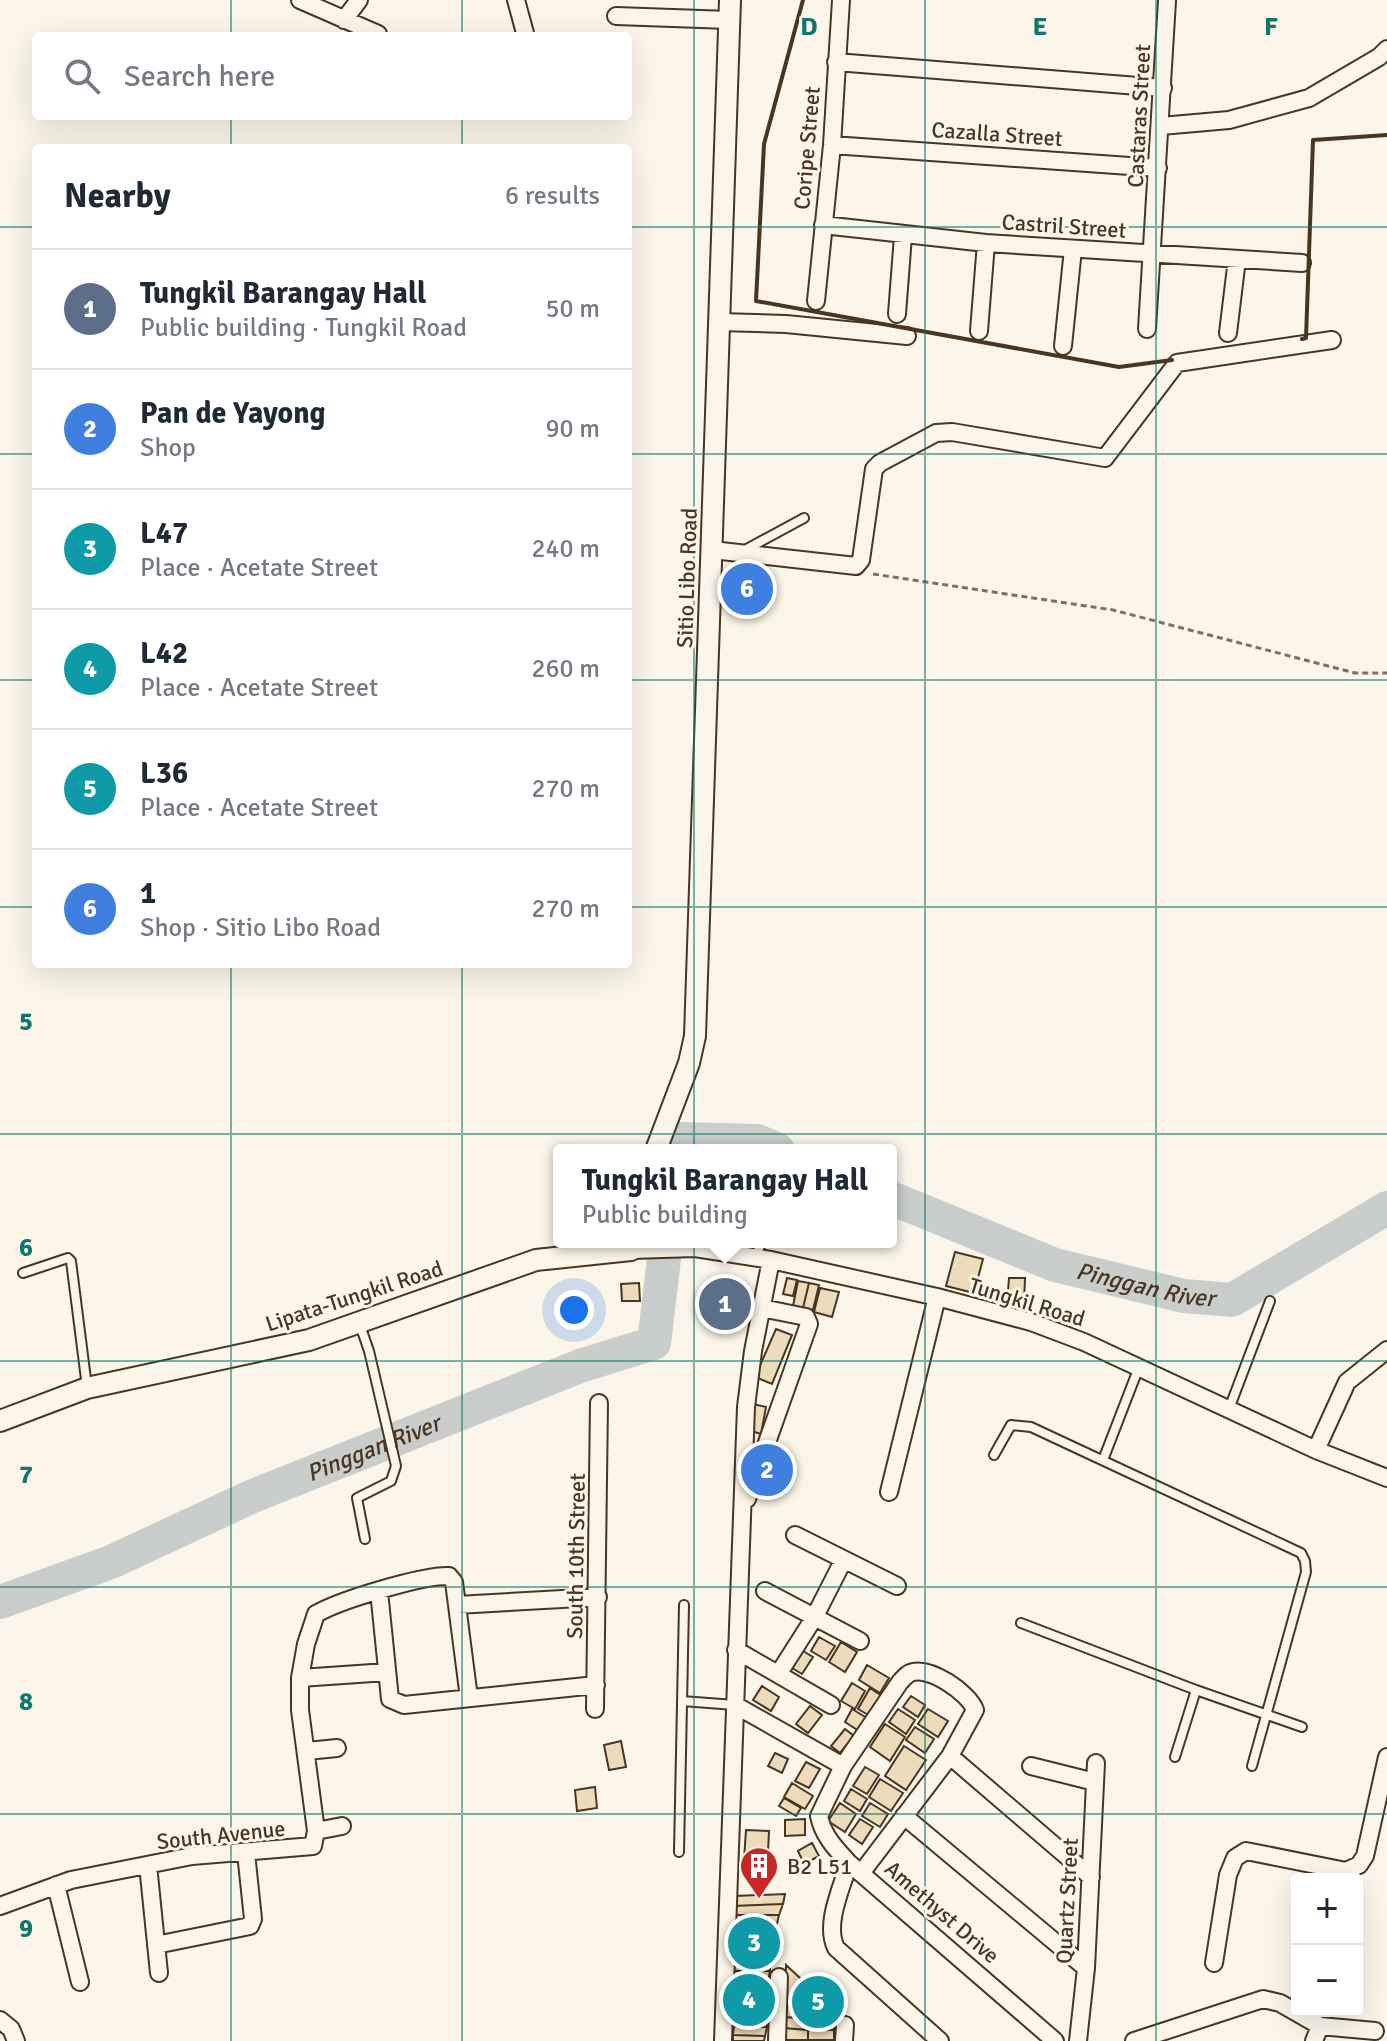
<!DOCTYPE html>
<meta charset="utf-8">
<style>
:root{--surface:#fff;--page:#f2f2f3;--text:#1f2937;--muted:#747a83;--line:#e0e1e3;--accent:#c62828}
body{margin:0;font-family:Signika,sans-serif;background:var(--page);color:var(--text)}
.controls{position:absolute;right:24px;bottom:24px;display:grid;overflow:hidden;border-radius:8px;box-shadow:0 8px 32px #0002}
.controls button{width:72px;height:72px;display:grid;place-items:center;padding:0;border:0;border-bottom:2px solid var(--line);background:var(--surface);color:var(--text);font:40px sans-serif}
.you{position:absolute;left:574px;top:1310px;width:28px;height:28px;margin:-20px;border:6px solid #fff;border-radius:50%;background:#1a73e8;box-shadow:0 0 0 12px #1a73e833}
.badge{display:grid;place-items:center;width:52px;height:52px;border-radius:50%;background:var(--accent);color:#fff;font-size:26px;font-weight:700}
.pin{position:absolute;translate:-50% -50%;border:4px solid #fff;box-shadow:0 2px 8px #0006}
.popup{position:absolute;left:553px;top:1144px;width:344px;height:104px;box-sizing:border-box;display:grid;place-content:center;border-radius:8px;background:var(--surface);filter:drop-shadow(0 2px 6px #0005);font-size:26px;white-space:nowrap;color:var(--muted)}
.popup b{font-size:30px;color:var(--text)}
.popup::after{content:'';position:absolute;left:50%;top:100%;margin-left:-16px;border:16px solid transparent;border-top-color:var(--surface)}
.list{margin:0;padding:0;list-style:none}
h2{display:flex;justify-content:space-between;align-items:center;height:104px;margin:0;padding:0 32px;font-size:34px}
h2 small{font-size:26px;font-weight:400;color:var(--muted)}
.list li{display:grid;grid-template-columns:52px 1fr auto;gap:24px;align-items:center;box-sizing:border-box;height:120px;padding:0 32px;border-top:2px solid var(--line)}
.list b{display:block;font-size:30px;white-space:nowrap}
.list p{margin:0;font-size:26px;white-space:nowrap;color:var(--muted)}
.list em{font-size:26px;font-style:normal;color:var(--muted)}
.icon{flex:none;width:44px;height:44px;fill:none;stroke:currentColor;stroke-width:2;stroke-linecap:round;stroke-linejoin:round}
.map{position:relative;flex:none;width:1387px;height:2041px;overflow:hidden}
.search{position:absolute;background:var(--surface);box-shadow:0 8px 32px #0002;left:32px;top:32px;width:600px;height:88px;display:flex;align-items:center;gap:20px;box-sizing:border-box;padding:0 28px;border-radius:8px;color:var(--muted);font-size:30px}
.panel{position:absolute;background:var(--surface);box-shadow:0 8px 32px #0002;left:32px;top:144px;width:600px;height:824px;border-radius:8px}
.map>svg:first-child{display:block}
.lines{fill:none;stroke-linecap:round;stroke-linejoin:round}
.river{stroke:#c9cecd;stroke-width:34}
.building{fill:#ecdcbc;stroke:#4a3520;stroke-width:2}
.service-casing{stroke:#4a3520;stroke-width:12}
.minor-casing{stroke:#4a3520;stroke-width:20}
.tertiary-casing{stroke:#4a3520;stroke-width:24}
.path{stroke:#7f6f5c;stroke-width:3;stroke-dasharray:6 4;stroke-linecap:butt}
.service{stroke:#fbf6e9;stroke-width:8}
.minor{stroke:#fbf6e9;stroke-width:16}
.tertiary{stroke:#fbf6e9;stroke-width:20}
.wall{stroke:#4a3520;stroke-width:4}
.grid{fill:none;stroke:#0f766e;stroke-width:2;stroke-opacity:0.55}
.labels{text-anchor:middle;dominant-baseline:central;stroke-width:6;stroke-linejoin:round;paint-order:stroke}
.street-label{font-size:22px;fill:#4a3520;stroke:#fbf6e9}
.poi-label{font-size:22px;fill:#4a3520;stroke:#fbf6e9;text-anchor:start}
.water-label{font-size:24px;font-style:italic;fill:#4a3520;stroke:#fbf6e9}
.grid-label{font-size:26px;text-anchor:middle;font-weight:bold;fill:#0f766e;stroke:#fbf6e9;stroke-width:6;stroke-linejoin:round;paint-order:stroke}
</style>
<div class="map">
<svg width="1387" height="2041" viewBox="0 0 1387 2041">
<rect width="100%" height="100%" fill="#fbf6e9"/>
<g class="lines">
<g class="river">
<path d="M678,1150l2,-11 77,2 21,9"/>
<path id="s1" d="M891,1198l164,67 129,31 48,4 155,-92"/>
<path id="s2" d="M0,1602l111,-40 142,-66 327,-130 74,-23 12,-101"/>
</g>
</g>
<path class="building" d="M955,1252l28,7 -9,34 -28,-7z
M787,1278l10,2 -4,16 -10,-2z
M1009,1278h16l-1,26 -17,-1z
M718,1279l19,2 -5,48 -20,-3z
M798,1281l11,2 -6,25 -10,-2z
M639,1283l1,18h-18l-1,-17z
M809,1283l10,2 -6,25 -10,-2z
M820,1288l19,4 -7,25 -18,-5z
M776,1329l16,6 -20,49 -17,-7z
M753,1404l13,3 -5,27 -10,-3z
M819,1637l16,9 -9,14 -15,-9z
M841,1642l16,10 -12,20 -16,-10z
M798,1648l15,9 -11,17 -15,-9z
M867,1665l22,13 -9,15 -21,-13z
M852,1683l13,8 -10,18 -14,-8z
M762,1686l17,11 -8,14 -18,-11z
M870,1688l12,8 -12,20 -12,-7z
M911,1696l14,9 -7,12 -15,-10z
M810,1706l12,9 -14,18 -12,-9z
M852,1709l15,9 -8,13 -14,-9z
M898,1709l17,11 -9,14 -17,-12z
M928,1709l20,12 -10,16 -20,-13z
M885,1724l20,13 -15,24 -20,-14z
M915,1727l19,12 -9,14 -19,-13z
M845,1729l9,7 -14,17 -9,-7z
M621,1741l5,26 -17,3 -5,-25z
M904,1746l22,14 -20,30 -21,-14z
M775,1753l13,6 -6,14 -14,-7z
M806,1762l14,7 -11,19 -14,-7z
M865,1767l14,8 -12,19 -14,-8z
M880,1779l23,14 -12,18 -22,-14z
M792,1783l21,13 -8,13 -21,-12z
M595,1787l2,21 -20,3 -2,-21z
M851,1789l16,10 -7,12 -16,-10z
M784,1798l17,10 -5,8 -17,-10z
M840,1803l16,11 -11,18 -17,-11z
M870,1803l18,11 -8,13 -18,-11z
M805,1819v16l-20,1v-16z
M860,1819l13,8 -11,17 -13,-9z
M746,1830l23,1 -2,44 -24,-1z
M812,1843l7,13 -15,8 -6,-13z
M785,1894l-2,10 -50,2 1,-10z
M783,1904l-4,11h-45l-1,-9z
M734,1915h45l-3,13h-42z
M734,1928h42l-2,10 -39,-1z
M735,1937l39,1 -4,11 -35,-1z
M735,1948l35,1v12l-36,-1z
M734,1960l36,1v10h-37z
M786,1965l27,25 -1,9 -27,-2z
M733,1971h37l-2,11 -36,1z
M768,1982l-2,12 -34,1v-12z
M766,1994v10l-34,1v-10z
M812,1996l23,12v11h-25z
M785,1997l27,2 -1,9 -27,-2z
M766,2004v11l-33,1 -1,-11z
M784,2006l27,2 -1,11 -26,-2z
M766,2015l1,12 -33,-1 -1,-10z
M784,2017l26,2 -2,11 -25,-2z
M810,2019h25l-1,11h-26z
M734,2026l33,1 -2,9 -32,-1z
M783,2028l25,2v10h-25z
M808,2030h26v10h-26z
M733,2035l32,1 -1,5h-31z"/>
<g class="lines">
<defs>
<path id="service" d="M743,551l61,-33
M755,1257l7,-15
M23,1273l45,-15 3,3 16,126
M360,1325l9,26 27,115 -5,15 -34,17 8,41
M1229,1409l41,-108
M994,1455l17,-30 20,2 270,126 4,8 1,11 -54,194
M1103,1460l36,-93
M1021,1623l175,67 106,37
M682,1701l53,4
M1175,1757l21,-67
M679,1852l5,-247"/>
<path id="minor" d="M300,0l78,34
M516,0l9,33
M616,16l113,4
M344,20l15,-20
M836,62l327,26
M1161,126l68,-6 80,-22 70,-41 8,-8
M832,145l326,23
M823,225l163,18 316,20
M816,301l16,-156 9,-145
M897,314l6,-78
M719,322l67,2 121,12
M1147,329l20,-328
M979,331l7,-88
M1228,333l9,-74
M1063,346l10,-97
M712,550l144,16 5,-6 13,-91 6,-6 56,-30 16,-1 153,26 72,-95 155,-23
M631,1250l64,-2 76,12 166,37 94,25 53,20 232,108 71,28
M1316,1450l31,-68 40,-32
M889,1492l48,-195
M747,1499l62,-175 -3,-7 -44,-9
M795,1535l102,51
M379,1591l11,108 14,6 192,-20
M765,1591l95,50
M457,1605l141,-8
M736,1650l95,55
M779,1673l35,-55 29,-57
M300,1678l87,-6
M735,1705l108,61
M595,1709l4,-306
M307,1751l30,-3
M950,1756l141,121
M1031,1766l64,16
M904,1816l182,152
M316,1831l26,-5
M849,1863c-7,24 -25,61 -13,85l104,93
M148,1865l11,108
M862,1872l88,-116 25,-46c-6,-17 -46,-45 -65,-37 -4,2 -7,6 -10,9l-57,84 -24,50c4,20 17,33 30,47l206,178
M56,1885l24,97
M0,1906l71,-26 121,-24 121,-10 3,-15 -16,-121v-32l6,-34 10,-30c24,-14 107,-39 133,-38l5,6 15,116
M156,1945l94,-19 3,-7 -7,-66
M1214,1963l14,-88 7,-17 11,-7 100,20 13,-6 6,-9 22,-99
M0,2020l11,9 5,12
M723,2041l23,-634 7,-56 18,-91
M777,2041l2,-64
M844,2041l1,-16
M1078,2041l8,-73 10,-205
M1134,2041l129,-42 17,4 40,23 55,5
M1314,2041l6,-15"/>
<path id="tertiary" d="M656,1150l33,-87 6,-27 35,-1036
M0,1421l87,-33 222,-48 227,-80 95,-10 1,-8"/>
</defs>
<use href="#service" class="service-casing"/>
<use href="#minor" class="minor-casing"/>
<use href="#tertiary" class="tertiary-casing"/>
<path class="path" d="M873,574l240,36 242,63h32"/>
<use href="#service" class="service"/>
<use href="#minor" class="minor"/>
<use href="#tertiary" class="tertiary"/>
<path class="wall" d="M803,0l-39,144 -8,157 363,66 53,-7
M1302,339l4,-1 7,-198 74,-5"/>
</g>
<path class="grid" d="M231,0v36M462,0v36M694,0v2041M925,0v2041M1156,0v2041M231,116v32M462,116v32M0,227h36M628,227h759M0,454h36M628,454h759M0,680h36M628,680h759M0,907h36M628,907h759M231,964v1077M462,964v1077M0,1134h1387M0,1361h1387M0,1587h1387M0,1814h1387"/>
<defs>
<symbol id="building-pin" viewBox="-11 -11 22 30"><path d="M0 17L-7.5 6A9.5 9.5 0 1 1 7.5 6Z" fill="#c62828" stroke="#fbf6e9"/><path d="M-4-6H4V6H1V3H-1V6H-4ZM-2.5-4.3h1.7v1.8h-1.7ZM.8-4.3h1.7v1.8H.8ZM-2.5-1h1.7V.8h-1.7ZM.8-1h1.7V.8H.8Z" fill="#fff"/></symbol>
</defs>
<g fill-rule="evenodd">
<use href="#building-pin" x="737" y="1844" width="44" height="60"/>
</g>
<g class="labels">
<g class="street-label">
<text transform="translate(1139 116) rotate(-87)">Castaras Street</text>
<text transform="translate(997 134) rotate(4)">Cazalla Street</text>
<text transform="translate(807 148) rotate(-85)">Coripe Street</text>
<text transform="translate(1064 226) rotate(4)">Castril Street</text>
<text transform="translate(687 578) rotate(-88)">Sitio Libo Road</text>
<text transform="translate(354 1296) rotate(-18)">Lipata-Tungkil Road</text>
<text transform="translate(1027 1302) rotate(17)">Tungkil Road</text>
<text transform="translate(576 1556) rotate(-89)">South 10th Street</text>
<text transform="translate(221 1835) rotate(-6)">South Avenue</text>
<text transform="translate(1067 1901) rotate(-87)">Quartz Street</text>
<text transform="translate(942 1912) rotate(41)">Amethyst Drive</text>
</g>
<g class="poi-label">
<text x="787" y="1866">B2 L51</text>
</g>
<g class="water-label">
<text stroke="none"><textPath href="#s1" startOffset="270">Pinggan River</textPath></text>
<text stroke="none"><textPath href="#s2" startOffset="404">Pinggan River</textPath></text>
</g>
</g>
<g class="grid-label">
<text x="809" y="35">D</text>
<text x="1040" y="35">E</text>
<text x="1271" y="35">F</text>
<text x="26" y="1030">5</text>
<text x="26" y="1256">6</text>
<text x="26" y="1483">7</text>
<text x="26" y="1710">8</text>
<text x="26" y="1937">9</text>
</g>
</svg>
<div class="controls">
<button>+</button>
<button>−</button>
</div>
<div class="you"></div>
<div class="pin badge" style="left:725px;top:1304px;background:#5c6f8a">1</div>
<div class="popup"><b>Tungkil Barangay Hall</b>Public building</div>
<div class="pin badge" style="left:767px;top:1470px;background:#3f7fe0">2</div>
<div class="pin badge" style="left:754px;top:1943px;background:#0f9aa8">3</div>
<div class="pin badge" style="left:749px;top:2000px;background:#0f9aa8">4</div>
<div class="pin badge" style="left:818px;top:2002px;background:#0f9aa8">5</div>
<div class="pin badge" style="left:747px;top:589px;background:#3f7fe0">6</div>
<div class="search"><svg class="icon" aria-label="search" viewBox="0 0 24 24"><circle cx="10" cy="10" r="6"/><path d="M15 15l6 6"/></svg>Search here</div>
<section class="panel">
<h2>Nearby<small>6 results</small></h2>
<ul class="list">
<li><span class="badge" style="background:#5c6f8a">1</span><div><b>Tungkil Barangay Hall</b><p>Public building · Tungkil Road</p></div><em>50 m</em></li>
<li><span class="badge" style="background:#3f7fe0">2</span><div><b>Pan de Yayong</b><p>Shop</p></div><em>90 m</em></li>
<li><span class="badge" style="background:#0f9aa8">3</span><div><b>L47</b><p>Place · Acetate Street</p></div><em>240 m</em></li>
<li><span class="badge" style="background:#0f9aa8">4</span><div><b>L42</b><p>Place · Acetate Street</p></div><em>260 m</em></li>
<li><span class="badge" style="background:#0f9aa8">5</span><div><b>L36</b><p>Place · Acetate Street</p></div><em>270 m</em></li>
<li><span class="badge" style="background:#3f7fe0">6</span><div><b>1</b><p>Shop · Sitio Libo Road</p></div><em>270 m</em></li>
</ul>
</section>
</div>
